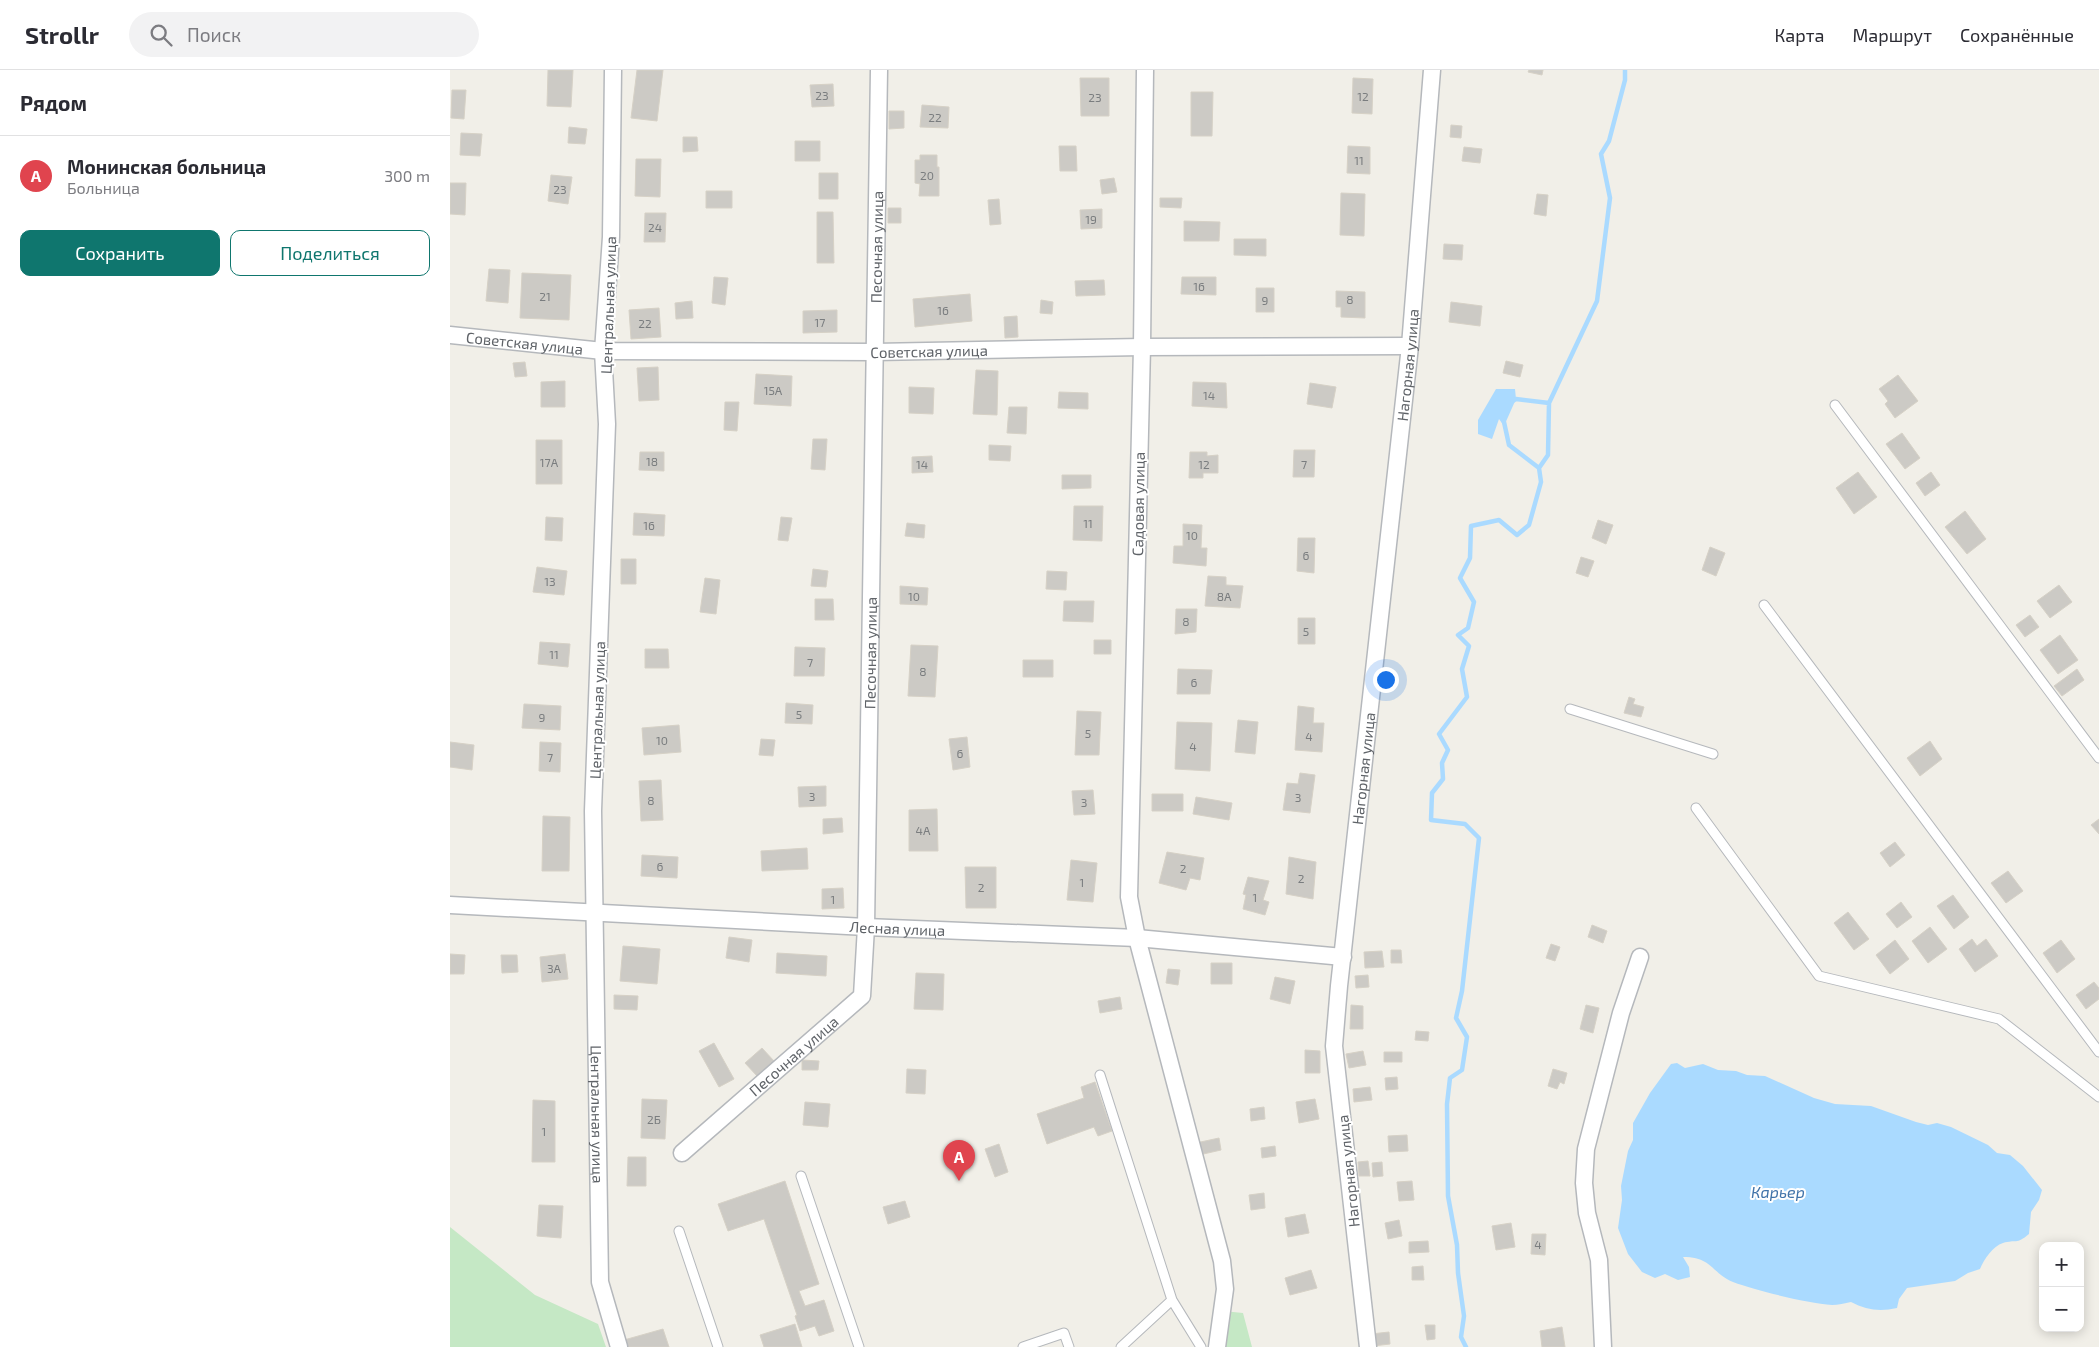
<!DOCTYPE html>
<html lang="ru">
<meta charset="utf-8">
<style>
:root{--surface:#fff;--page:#f2f2f3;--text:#2b2b33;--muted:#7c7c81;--line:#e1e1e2;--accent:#0f766e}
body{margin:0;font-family:"Exo 2",sans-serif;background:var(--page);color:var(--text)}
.controls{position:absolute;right:15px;bottom:15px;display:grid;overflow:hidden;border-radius:10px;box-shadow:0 2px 12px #0003}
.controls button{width:45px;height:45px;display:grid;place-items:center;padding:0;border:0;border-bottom:1px solid var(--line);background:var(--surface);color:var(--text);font:25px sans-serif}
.you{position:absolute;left:935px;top:609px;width:18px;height:18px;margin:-12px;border:4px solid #fff;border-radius:50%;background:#1a73e8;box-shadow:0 0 0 8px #1a73e833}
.badge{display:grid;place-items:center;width:32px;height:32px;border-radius:50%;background:var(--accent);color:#fff;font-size:16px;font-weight:700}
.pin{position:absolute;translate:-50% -41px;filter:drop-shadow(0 1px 2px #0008)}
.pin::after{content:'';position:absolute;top:26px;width:18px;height:15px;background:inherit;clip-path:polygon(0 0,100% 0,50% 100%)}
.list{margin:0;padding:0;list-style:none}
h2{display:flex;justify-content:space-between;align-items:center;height:65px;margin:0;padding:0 20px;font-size:21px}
h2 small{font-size:16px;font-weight:400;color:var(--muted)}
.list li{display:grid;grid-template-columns:32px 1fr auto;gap:15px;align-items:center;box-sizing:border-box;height:80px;padding:0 20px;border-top:1px solid var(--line)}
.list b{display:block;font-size:19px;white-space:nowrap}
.list p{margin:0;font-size:16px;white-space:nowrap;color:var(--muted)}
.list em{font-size:16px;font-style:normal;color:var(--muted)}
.actions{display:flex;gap:10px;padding:15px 20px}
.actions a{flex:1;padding:11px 0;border:1px solid var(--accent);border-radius:10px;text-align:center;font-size:18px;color:var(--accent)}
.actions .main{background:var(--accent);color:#fff}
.icon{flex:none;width:28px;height:28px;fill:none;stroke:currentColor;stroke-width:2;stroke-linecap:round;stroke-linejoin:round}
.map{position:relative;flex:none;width:1649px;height:1277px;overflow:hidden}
header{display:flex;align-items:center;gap:30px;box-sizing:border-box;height:70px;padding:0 25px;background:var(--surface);border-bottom:1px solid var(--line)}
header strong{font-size:24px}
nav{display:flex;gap:28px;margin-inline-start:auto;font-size:18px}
.search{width:350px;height:45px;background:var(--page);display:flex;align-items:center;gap:12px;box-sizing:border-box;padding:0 18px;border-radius:28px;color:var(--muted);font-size:19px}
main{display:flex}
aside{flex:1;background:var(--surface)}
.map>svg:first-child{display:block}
.green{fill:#c5e8c5}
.water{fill:#aadaff}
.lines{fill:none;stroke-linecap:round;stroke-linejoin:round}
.stream{stroke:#aadaff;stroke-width:4.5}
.building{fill:#cccac5;stroke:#d6d1c6}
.service-casing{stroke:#b5b8bc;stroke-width:11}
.minor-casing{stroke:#b5b8bc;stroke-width:19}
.service{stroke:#fff;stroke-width:9}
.minor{stroke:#fff;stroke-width:16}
.labels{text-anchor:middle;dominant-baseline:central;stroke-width:4;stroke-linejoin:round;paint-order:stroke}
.number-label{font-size:12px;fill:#7a7d7f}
.street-label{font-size:15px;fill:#5f6368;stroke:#fff}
.water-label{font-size:16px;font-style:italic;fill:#4174aa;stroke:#fff}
</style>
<header>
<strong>Strollr</strong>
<div class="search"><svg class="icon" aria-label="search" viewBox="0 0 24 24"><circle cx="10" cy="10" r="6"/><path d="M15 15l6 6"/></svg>Поиск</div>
<nav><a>Карта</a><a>Маршрут</a><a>Сохранённые</a></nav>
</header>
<main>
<aside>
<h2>Рядом<small></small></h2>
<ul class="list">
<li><span class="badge" style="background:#e0444e">A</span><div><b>Монинская больница</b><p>Больница</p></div><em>300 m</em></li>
</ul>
<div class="actions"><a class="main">Сохранить</a><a>Поделиться</a></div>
</aside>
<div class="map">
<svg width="1649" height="1277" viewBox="0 0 1649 1277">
<rect width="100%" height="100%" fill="#f1efe8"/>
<path class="green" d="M0,1157l85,68 63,29 8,23h-156z
M763,1240l30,3 9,34h-44z"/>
<path class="water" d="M1046,319h19l1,10 -12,27 -5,-7 -7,20 -14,-5v-14z
M1227,993l8,5 18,-4 15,6 18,1 11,4 18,1 49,22 21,6 36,2 45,16 12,3 9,-2 14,4 37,18 9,8 13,2 13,11 19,24 -3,10 -8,12 -2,22c-13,11 -13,5 -26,9 -10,3 -19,16 -23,26l-12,4 -13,8 -48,7 -8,11 -2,9c-17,4 -31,2 -46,-6 -6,1 -13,3 -19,3 -25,-2 -75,-14 -99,-23 -22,-9 -20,-25 -50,-25l6,10 1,10 -12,3 -13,-6 -10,4 -13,-6 -14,-18 -10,-26 4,-28 -1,-14 7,-35 5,-11v-17l17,-30 21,-29z"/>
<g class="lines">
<path class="stream" d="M1063,331l3,-2 33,4
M1054,352l5,23 30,23
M1016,1277l-5,-10 3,-21 -6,-43 -1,-28 -9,-49 -1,-92 3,-26 12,-8 5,-33 -11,-19 6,-27 17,-153 -14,-14 -34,-4 1,-27 11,-14 -1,-16 6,-13 -9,-16 28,-37 -5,-28 7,-23 -11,-11 10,-7 6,-26 -14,-24 10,-20 1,-32 28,-6 18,15 12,-10 12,-43 -2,-14 9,-13 1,-52 48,-102 13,-103 -9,-44 8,-13 16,-61v-10"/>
</g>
<path class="building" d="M98,0h25l-2,37 -24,-1z
M187,0h26l-6,51 -26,-3z
M1079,0h14l-1,5 -14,-3z
M630,8h29v38h-28z
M903,8l20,1 -1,35 -20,-1z
M383,14l1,22 -22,1 -2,-22z
M2,20h14l-2,29 -13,-1z
M741,22h22l-1,44h-21z
M472,35l27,2 -1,21 -28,-1z
M439,41h15v17l-15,1z
M1001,55l11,1 -1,12 -11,-1z
M119,57l18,2 -2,15 -17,-1z
M11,63l21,1 -2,22 -20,-1z
M233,67h14l1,14 -15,1z
M345,71h25v20h-25z
M609,76h17l1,25h-17z
M898,76l22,1v27l-23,-1z
M1014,77l18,2 -2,14 -18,-2z
M470,85h17v12h2v29h-20l1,-12 -5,-1v-23h5z
M186,89h25l-1,38 -25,-1z
M369,103h19v26h-19z
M101,105l21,2 -4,27 -20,-3z
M664,108l3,14 -15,2 -2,-14z
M0,113h16l-1,32 -15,-1z
M256,121h26v17h-26z
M891,123l24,1 -1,42 -24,-1z
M1087,124l11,1 -2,21 -12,-2z
M710,128h22l-1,10 -21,-1z
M549,129l2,25 -11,1 -2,-25z
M438,138h13v15h-13z
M652,139v19l-21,1 -1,-19z
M367,142h16l1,51h-17z
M195,143h21l-1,29h-21z
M734,151l36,1 -1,19h-35z
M784,169h32v17l-32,-1z
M994,174l19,1 -1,15 -19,-1z
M39,199l21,1 -2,33 -22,-2z
M72,203l49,2 -2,45 -49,-2z
M264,207l14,1 -3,27 -13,-2z
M732,207h34v18l-35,-1z
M654,210l1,15 -29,1 -1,-15z
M806,218h18v24h-18z
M886,221l29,1v26l-24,-1v-10h-5z
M520,224l2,27 -57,6 -2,-28z
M591,230l12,2 -1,12 -12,-1z
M242,231l1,17 -17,1 -1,-16z
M1001,232l31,4 -2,20 -31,-4z
M209,238l2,29 -30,2 -2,-29z
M387,240v22l-34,1v-22z
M567,246l1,21 -13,1 -1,-21z
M1056,291l17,4 -3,12 -17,-4z
M75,292l2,14 -12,1 -2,-14z
M208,297l1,33 -20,1 -2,-33z
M526,300l22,1 -1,44 -24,-1z
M306,304l36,2 -1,30 -37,-2z
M1448,305l20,26 -23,17 -10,-14 3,-3 -9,-12z
M115,311v26h-24v-25z
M743,312l33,1 1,25 -35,-2z
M860,313l26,4 -4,21 -25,-4z
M459,317l25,1 -1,26 -24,-1z
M609,322l29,1v16l-30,-1z
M275,332h14l-2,29 -13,-1z
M559,337h18l-1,27 -19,-1z
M1452,363l18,25 -15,11 -19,-25z
M363,369h14l-2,31 -14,-1z
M86,370h26v44h-26z
M539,375l22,1 -1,15 -21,-1z
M844,380h21l-1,27h-21z
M190,382h24v19l-25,-1z
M740,382h17v4l11,-1v18h-15v5h-14z
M482,386l1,16 -21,1v-16z
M1408,402l19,25 -23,17 -18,-26z
M1481,402l9,13 -15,11 -9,-13z
M612,405h29v13l-29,1z
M624,436h29l-1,35 -29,-1z
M1515,441l21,28 -19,15 -22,-27z
M184,443l31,2 -1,21 -31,-1z
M96,447l17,1 -1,23 -17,-1z
M331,447l11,1 -4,23 -10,-1z
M1148,450l15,5 -7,19 -14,-6z
M457,453l18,2 -1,13 -19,-2z
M733,454l19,1 -1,23h6l-1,18 -33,-3 1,-17h9z
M848,468h17l-1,35 -17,-2z
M1260,477l15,6 -9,23 -14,-6z
M1131,487l13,4 -6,16 -12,-4z
M171,489h15v25h-15z
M87,497l30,4 -3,24 -31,-3z
M363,499l15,2 -2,16 -15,-1z
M597,501l20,1 -1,18 -20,-1z
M758,506l18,1v8l17,1 -3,22 -35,-2z
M255,508l15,2 -4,34 -16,-2z
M1609,515l13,17 -22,16 -13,-17z
M450,516l28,2 -1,17 -27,-1z
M365,529h18l1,21h-19z
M614,531h30l-1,21 -30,-1z
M726,539h21l-1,23 -21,2z
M1580,545l9,12 -14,10 -9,-12z
M848,548h17v26h-17z
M1610,565l18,25 -20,14 -18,-24z
M644,570h17v14h-17z
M90,572l30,2 -2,23 -30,-3z
M461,575l27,1 -3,51 -27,-1z
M345,577l30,1 -1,28h-30z
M195,579h23l1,19h-24z
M573,590h30v17h-30z
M728,599l34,1 -2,24h-33z
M1627,599l7,11 -22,16 -8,-10z
M1179,627l6,2 -2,5 11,3 -3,10 -17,-4z
M336,633l27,2 -1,19 -27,-1z
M74,634l37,2 -1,24 -38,-2z
M848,636l16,2 -1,15h11l-2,29 -27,-2z
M627,641l24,1 -2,43h-24z
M788,650l20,2 -3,32 -20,-2z
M727,652l35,1 -2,48 -35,-2z
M229,655l2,27 -37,3 -2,-27z
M517,667l3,30 -17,3 -4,-31z
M311,669l14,1 -2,16 -14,-1z
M1480,671l12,18 -22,17 -13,-18z
M0,672l24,3 -2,25 -22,-3z
M90,672l21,1 -1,29 -21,-1z
M850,703l15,2 -5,38 -27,-3 4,-27 11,1z
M211,710l2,40 -22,1 -2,-40z
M376,716v20l-27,1 -1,-20z
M643,720l2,24 -21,1 -2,-24z
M702,724h31v17h-31z
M746,727l36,6 -3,17 -36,-6z
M487,739l1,42h-29v-41z
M93,746l27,1 -1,54h-27z
M392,748l1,14 -20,2v-15z
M1649,749v15l-8,-9z
M1445,772l10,13 -15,12 -10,-14z
M357,778l1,21 -46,2 -1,-20z
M717,782l37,6 -4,22 -10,-2 -4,12 -27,-7z
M192,785l36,2 -1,21 -36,-2z
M839,787l27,5 -3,37 -27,-5z
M621,790l26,3 -4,39 -26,-2z
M515,797h31v41h-30z
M1558,801l15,20 -17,12 -15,-20z
M798,807l21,4 -6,19 6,2 -4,13 -22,-6 3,-14 -3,-1z
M393,818l1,20 -22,1v-20z
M1503,825l16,22 -15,12 -17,-23z
M1451,832l11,15 -15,11 -11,-14z
M1398,842l21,27 -15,11 -20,-27z
M1142,855l15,6 -4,12 -15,-6z
M1480,857l17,22 -19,14 -16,-22z
M279,867l23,3 -3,22 -23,-4z
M1522,869l5,7 9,-7 12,17 -23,16 -16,-23z
M1445,870l14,19 -19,15 -14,-19z
M1611,870l14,19 -18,14 -14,-20z
M1101,874l9,3 -5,14 -9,-3z
M173,876l37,3 -3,35 -37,-3z
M941,880h10l1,13h-11z
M932,881l2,16 -19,1 -1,-16z
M327,883l50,3 -1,20 -50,-3z
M0,884l15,1 -1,19h-14z
M115,884l3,25 -26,3 -2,-25z
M51,885h16l1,17 -16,1z
M761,893h21v21h-21z
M718,899l12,1 -2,15 -12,-2z
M466,903l28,1 -1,36 -29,-1z
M918,905l1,12 -13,1 -1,-12z
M825,907l20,4 -5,23 -20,-5z
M1644,912l5,6v11l-13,10 -10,-14z
M164,925l24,1 -1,14 -23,-1z
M670,927l2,12 -22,4 -2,-12z
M901,935l12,1v23h-13z
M1136,935l13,3 -6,25 -13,-4z
M966,961l13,1 -1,9 -13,-1z
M264,973l20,36 -15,8 -20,-36z
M312,978l12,13 -17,15 -12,-13z
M855,980l15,1v22h-15z
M913,981l3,14 -17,3 -3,-14z
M934,982h18v10h-18z
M352,990l17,1 -1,9h-16z
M457,999l19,1 -1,24 -19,-1z
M1103,999l14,4 -3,11 -4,-2 -3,7 -9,-3z
M947,1007l1,12 -12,1 -1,-12z
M645,1012l17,49 -14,5 -4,-9 -47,17 -10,-30 47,-16 -3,-11z
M920,1017l2,13 -18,2 -1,-13z
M192,1029l25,1 -2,39 -24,-1z
M865,1029l4,20 -20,4 -3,-21z
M83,1030l22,1v61h-23z
M355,1032l25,2 -2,23 -25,-2z
M814,1037l1,12 -14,2 -1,-12z
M957,1065l1,16 -19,1 -1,-16z
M769,1068l2,12 -22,5 -3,-12z
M549,1074l9,28 -13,5 -10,-28z
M825,1076l1,10 -14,2 -1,-10z
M178,1087h18v29h-19z
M918,1091l2,15h-11l-1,-14z
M932,1092l1,14 -10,1 -1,-14z
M335,1111l34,103 -20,7 6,15 19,-6 10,31 -15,5 -4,-10 -15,5 -5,-15 2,-1 -33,-96 -36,12 -10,-27z
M962,1111l2,19 -15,1 -2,-19z
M814,1123l1,15 -14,2 -2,-15z
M455,1131l5,16 -22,7 -5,-17z
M89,1135l24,1 -2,32 -24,-2z
M855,1144l4,19 -21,4 -3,-19z
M949,1150l3,16 -14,3 -3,-16z
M1061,1153l4,24 -19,3 -4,-24z
M1082,1164h14l-1,21 -14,-1z
M978,1171l1,11 -20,1v-11z
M973,1196l1,14h-12v-13z
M861,1200l6,18 -27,7 -5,-17z
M345,1254l7,23h-38l-4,-12z
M975,1255h10v14l-8,1z
M1112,1257l3,20h-23l-2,-16z
M213,1259l6,18h-43l-2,-7z
M939,1262l1,12 -17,2 -2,-12z"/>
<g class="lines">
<defs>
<path id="service" d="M1385,335l264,353
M1314,535l335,447
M1120,639l143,45
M1246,738l123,168 180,43 100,78
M650,1005l72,225 -51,47
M351,1106l58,171
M229,1161l39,116
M722,1230l29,47
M573,1277l41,-14 5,14"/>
<g id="minor">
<path id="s1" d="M163,0l-2,167 -8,114 4,73 -14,387 7,471 19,65"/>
<path d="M695,0l-3,277 -13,550 8,41 85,323 3,28 -8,58"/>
<path id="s2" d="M0,265l153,16 272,1 267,-5 268,-1"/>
<path id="s3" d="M0,835l416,22 271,11 206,19"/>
<path id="s4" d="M232,1083l180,-157 4,-69 13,-857"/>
<path id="s5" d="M918,1277l-34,-301 5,-60 71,-640 22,-276"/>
<path d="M1153,1277l-4,-87 -12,-47 -3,-30 2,-34 35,-136 19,-56"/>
</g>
</defs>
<use href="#service" class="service-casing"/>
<use href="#minor" class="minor-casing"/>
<use href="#service" class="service"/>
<use href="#minor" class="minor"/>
</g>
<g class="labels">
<g class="number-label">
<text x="372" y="25">23</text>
<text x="913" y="26">12</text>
<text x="645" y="27">23</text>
<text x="485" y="47">22</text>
<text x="909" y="90">11</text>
<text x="477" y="105">20</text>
<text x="110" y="119">23</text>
<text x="641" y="149">19</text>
<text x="205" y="157">24</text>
<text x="749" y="216">16</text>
<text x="95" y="226">21</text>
<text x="900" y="229">8</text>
<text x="815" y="230">9</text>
<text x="493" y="240">16</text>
<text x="370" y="252">17</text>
<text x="195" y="253">22</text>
<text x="323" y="320">15А</text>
<text x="759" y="325">14</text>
<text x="202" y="391">18</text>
<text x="99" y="392">17А</text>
<text x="472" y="394">14</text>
<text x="754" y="394">12</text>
<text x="854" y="394">7</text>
<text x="638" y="453">11</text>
<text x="199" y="455">16</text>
<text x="742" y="465">10</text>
<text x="856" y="485">6</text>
<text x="100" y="511">13</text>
<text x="464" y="526">10</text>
<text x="774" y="526">8А</text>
<text x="736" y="551">8</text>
<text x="856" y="561">5</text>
<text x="104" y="584">11</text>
<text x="360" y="592">7</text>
<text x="473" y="601">8</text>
<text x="744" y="612">6</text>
<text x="349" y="644">5</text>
<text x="92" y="647">9</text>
<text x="638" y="663">5</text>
<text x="859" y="666">4</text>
<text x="212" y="670">10</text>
<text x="743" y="676">4</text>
<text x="510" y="683">6</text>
<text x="100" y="687">7</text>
<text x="362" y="726">3</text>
<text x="848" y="727">3</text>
<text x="201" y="730">8</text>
<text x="634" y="732">3</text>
<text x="473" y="760">4А</text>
<text x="210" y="796">6</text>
<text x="733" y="798">2</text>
<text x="851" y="808">2</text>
<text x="632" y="812">1</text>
<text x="531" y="817">2</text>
<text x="805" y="827">1</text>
<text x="383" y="829">1</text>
<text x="104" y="898">3А</text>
<text x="204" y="1049">2Б</text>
<text x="94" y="1061">1</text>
<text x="1088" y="1174">4</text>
</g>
<g class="street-label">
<text stroke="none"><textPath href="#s4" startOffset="988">Песочная улица</textPath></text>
<text transform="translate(158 235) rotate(-88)">Центральная улица</text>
<text stroke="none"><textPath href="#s2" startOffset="75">Советская улица</textPath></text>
<text stroke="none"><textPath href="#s2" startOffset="480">Советская улица</textPath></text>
<text stroke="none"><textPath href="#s5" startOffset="988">Нагорная улица</textPath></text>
<text transform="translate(688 434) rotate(-89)">Садовая улица</text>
<text stroke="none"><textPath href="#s4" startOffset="582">Песочная улица</textPath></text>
<text transform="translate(147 640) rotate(-88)">Центральная улица</text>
<text stroke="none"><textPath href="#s5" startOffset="582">Нагорная улица</textPath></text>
<text stroke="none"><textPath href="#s3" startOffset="448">Лесная улица</textPath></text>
<text stroke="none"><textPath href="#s4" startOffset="148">Песочная улица</textPath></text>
<text stroke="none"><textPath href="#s1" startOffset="1045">Центральная улица</textPath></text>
<text transform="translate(898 1101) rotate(-96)">Нагорная улица</text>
</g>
<g class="water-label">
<text x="1328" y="1121">Карьер</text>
</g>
</g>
</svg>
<div class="controls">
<button>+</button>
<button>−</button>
</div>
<div class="you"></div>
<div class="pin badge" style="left:509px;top:1111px;background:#e0444e">A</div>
</div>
</main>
